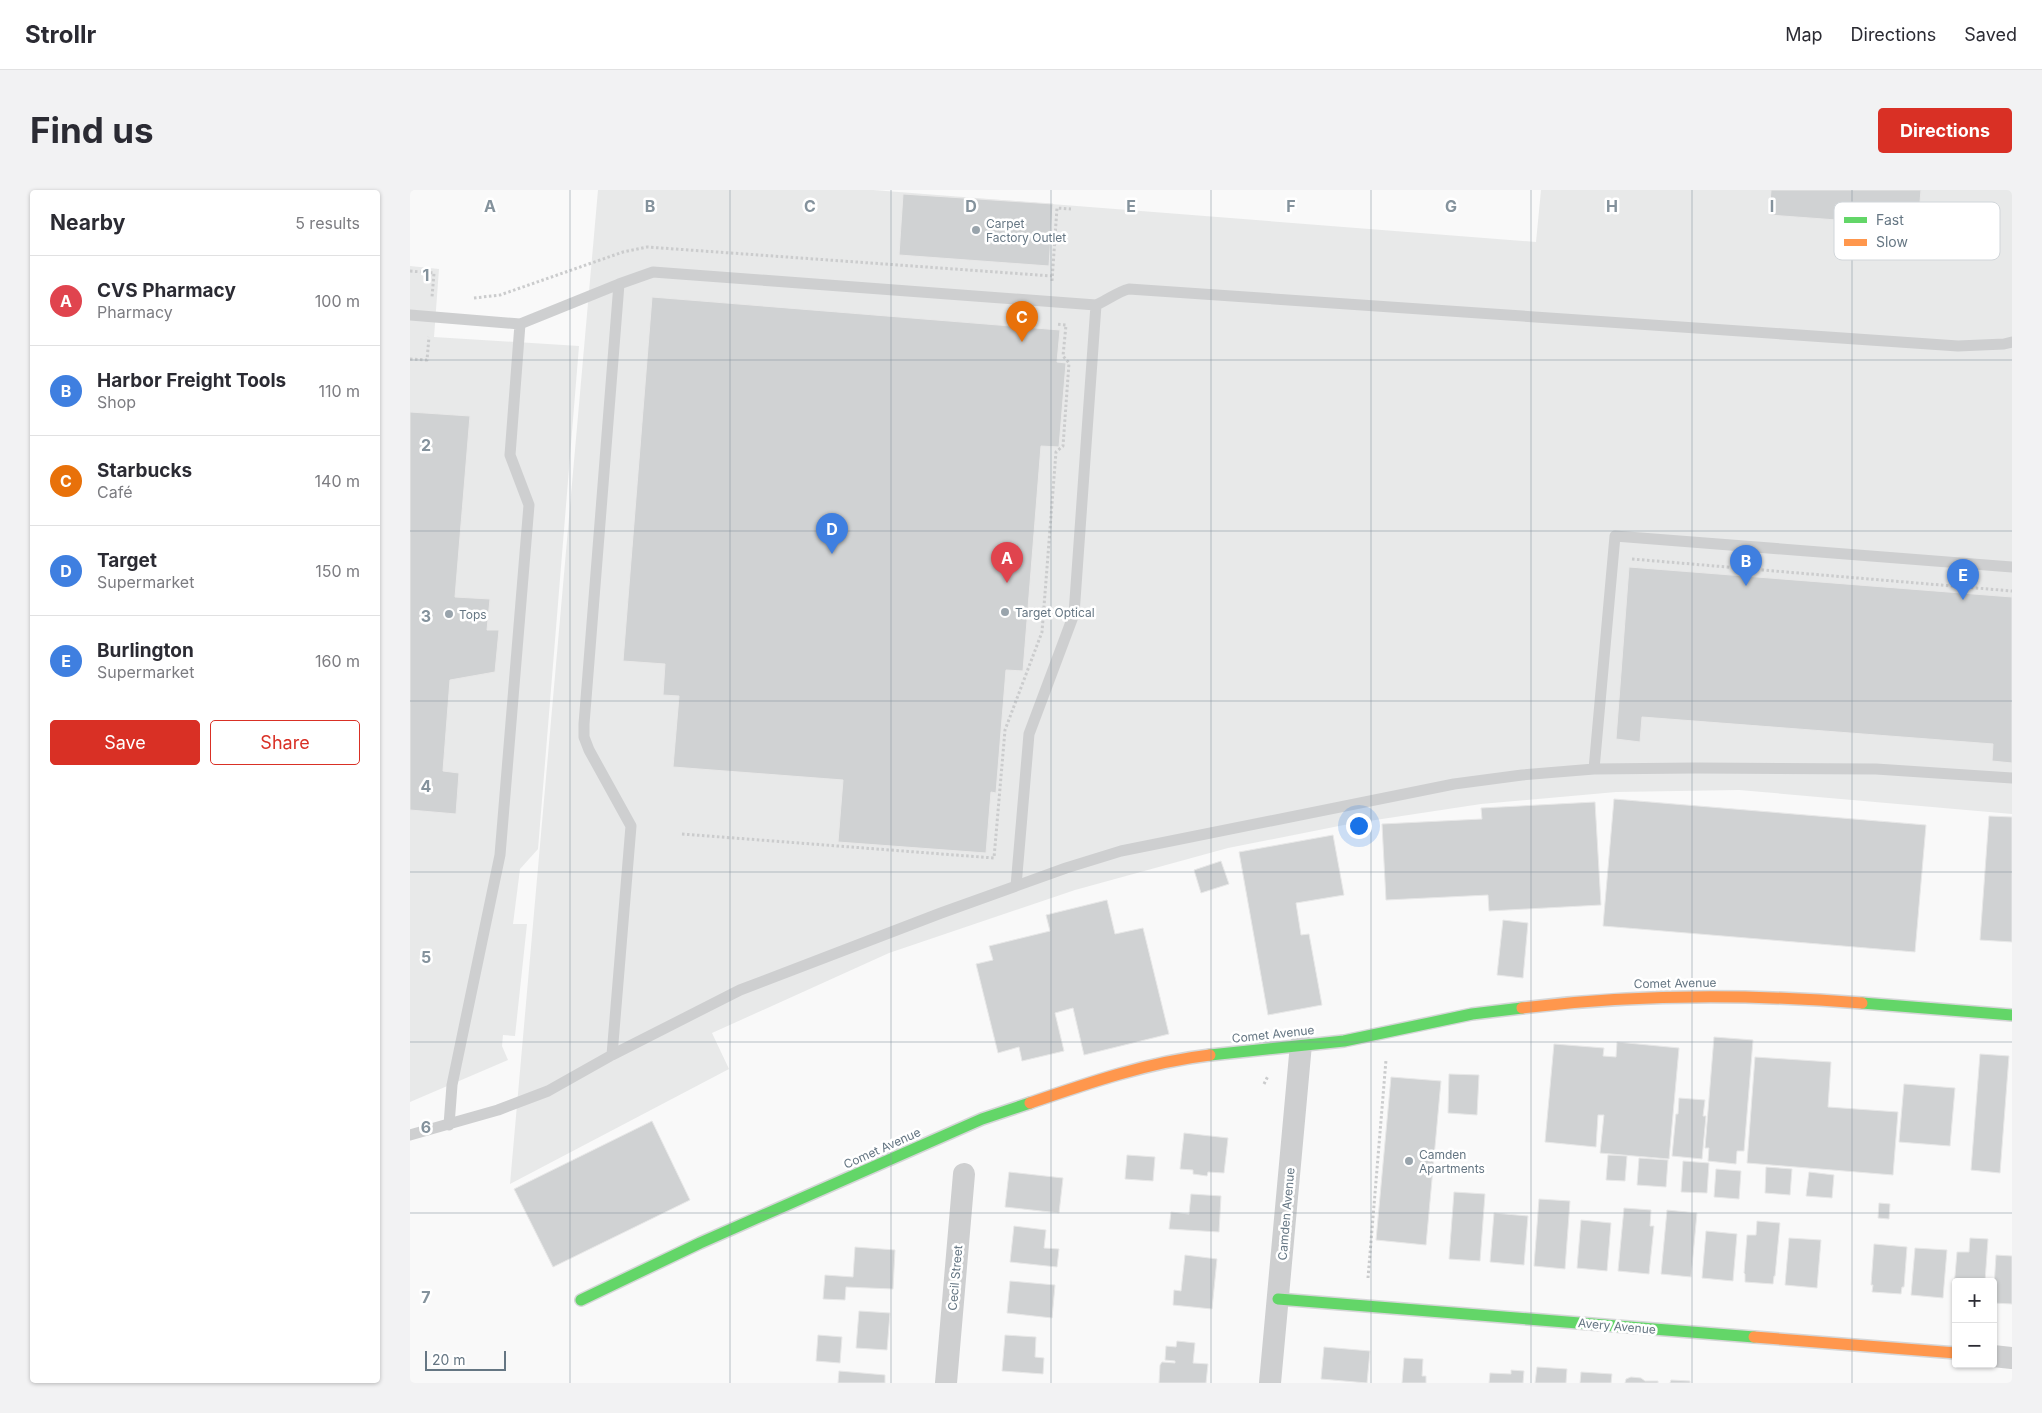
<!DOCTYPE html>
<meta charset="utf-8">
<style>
:root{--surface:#fff;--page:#f2f2f3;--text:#2b2b33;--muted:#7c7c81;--line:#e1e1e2;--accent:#d93025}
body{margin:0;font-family:Inter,sans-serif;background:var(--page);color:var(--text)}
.controls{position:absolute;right:15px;bottom:15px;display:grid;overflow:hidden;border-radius:5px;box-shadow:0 1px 4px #0004}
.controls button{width:45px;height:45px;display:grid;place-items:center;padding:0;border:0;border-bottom:1px solid var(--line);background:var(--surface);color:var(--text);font:25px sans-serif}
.scale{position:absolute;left:15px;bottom:12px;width:81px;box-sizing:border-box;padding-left:5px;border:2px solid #657683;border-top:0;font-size:14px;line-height:18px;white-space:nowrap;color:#657683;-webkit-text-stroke:4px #fff;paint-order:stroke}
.you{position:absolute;left:948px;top:635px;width:18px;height:18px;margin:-12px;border:4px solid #fff;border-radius:50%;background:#1a73e8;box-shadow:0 0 0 8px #1a73e833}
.badge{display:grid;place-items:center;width:32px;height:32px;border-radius:50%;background:var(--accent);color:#fff;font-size:16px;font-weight:700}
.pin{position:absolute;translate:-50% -41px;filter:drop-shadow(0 1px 2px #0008)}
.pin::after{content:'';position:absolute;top:26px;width:18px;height:15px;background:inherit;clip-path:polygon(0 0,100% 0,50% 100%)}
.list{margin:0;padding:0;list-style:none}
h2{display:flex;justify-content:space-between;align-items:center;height:65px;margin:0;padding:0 20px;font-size:21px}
h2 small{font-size:16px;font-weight:400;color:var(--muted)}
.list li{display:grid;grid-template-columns:32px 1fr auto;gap:15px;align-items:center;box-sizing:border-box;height:90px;padding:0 20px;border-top:1px solid var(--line)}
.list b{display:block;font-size:19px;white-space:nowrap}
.list p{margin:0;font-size:16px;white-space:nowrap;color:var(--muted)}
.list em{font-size:16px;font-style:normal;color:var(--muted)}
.actions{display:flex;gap:10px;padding:15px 20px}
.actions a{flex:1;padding:11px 0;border:1px solid var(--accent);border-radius:5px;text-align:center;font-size:18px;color:var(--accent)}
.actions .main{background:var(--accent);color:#fff}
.map{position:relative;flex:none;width:1602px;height:1193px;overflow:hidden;border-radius:5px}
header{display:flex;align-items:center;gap:30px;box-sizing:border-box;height:70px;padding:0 25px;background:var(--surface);border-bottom:1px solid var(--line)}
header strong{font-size:24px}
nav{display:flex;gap:28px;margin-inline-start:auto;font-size:18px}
.intro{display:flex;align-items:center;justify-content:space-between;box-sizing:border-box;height:120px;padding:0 30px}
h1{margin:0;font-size:35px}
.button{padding:12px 22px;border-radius:5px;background:var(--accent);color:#fff;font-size:18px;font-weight:700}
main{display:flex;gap:30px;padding:0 30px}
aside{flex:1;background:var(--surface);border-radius:5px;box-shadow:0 1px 4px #0004}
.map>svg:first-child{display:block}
.built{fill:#e8e9e9}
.building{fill:#d0d2d3;stroke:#e8e8e8}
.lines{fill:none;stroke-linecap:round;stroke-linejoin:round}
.fast-casing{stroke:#d5d6d7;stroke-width:14}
.slow-casing{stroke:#d5d6d7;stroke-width:14}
.path{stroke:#cbcccd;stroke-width:3;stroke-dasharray:2.5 2.5;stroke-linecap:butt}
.lane{stroke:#cecfd0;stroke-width:11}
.street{stroke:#cecfd0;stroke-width:22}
.fast{stroke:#63d668;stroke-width:11}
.slow{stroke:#ff974d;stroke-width:11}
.grid{fill:none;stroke:#84929c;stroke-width:1;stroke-opacity:0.55}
.poi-dot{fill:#99a4ac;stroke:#fff;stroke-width:2}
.labels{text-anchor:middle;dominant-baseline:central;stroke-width:5;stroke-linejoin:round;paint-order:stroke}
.poi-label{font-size:12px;fill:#657683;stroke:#fff;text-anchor:start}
.street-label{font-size:12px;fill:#657683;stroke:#fff}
.key{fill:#fff;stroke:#d1d6da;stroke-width:1}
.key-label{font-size:14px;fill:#657683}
.grid-label{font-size:16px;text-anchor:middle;font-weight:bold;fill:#84929c;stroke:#fff;stroke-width:5;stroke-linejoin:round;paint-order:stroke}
</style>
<header>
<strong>Strollr</strong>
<nav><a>Map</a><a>Directions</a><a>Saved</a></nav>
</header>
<div class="intro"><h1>Find us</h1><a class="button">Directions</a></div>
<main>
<aside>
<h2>Nearby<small>5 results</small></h2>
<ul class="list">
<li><span class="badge" style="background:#e0444e">A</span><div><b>CVS Pharmacy</b><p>Pharmacy</p></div><em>100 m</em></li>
<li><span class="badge" style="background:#3f7fe0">B</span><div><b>Harbor Freight Tools</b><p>Shop</p></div><em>110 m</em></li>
<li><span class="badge" style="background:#e8710a">C</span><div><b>Starbucks</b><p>Café</p></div><em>140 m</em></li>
<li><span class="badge" style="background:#3f7fe0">D</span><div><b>Target</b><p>Supermarket</p></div><em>150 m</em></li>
<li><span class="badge" style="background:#3f7fe0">E</span><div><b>Burlington</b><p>Supermarket</p></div><em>160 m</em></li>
</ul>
<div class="actions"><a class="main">Save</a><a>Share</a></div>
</aside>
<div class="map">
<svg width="1602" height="1193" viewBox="0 0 1602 1193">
<rect width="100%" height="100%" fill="#f9f9f9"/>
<path class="built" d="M188,0h275l663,52 5,-52h471v624l-273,-24 -123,2 -135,12 -132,20 -121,24 -153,42 -186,63 -177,80 17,36 -219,115z
M0,76l29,3 -5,68 145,9 -41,503 -18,20 -7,55h14l-12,112 -12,-1 -1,11 6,14 -98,42z"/>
<path class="building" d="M1361,0h150l-3,36 -149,-11z
M493,4l150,10 -4,62 -150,-11z
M242,107l408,33 -3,32 9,1 -7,84 -18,-1 -18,225 -17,-1 -10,123 -5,-1 -5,61 -148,-11 5,-62 -170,-13 6,-71 -16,-1 2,-31 -42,-3z
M0,222l60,4 -15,181 35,2 -3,31h12l-4,42 -45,8 -7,91 16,2 -3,41 -46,-4z
M1219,377l383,30v166l-20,-2 1,-17 -351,-27 -2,25 -24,-3z
M1204,609l312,26 -11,127 -312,-26z
M1185,612l6,103 -112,6 -1,-16 -102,5 -4,-76 100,-5 -1,-11z
M1579,626l23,1v125l-32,-2z
M923,645l11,60 -48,8 5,32 8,-1 13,71 -54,10 -29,-163z
M811,671l8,23 -28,9 -7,-23z
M697,710l8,34 28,-6 26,106 -85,21 -11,-47 -18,5 9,38 -42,10 -3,-14 -21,6 -22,-89 17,-4 -4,-14 61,-15 -4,-16z
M1093,730l25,3 -5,55 -26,-3z
M1304,847l39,3 -9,111h-7l-1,13 -28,-3 1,-13h-4z
M1207,852l62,6 -10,111 -69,-6 4,-38h-6l-2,32 -51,-5 9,-98 50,4 -1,8 13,1z
M1570,864l29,2 -9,117 -29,-3z
M1345,867l76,5 -3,45 70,5 -5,63 -146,-12z
M1039,884l30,1 -2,40 -29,-2z
M981,887l50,4 -15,164 -50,-5z
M1494,894l51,4 -5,58 -51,-4z
M1269,908l26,2 -2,16h3l-4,43 -30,-3 4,-42h2z
M242,931l38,79 -137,67 -39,-78z
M774,943l44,5 -4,35 -16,-1 -1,4 -14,-2v-4l-13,-1z
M717,965l28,2 -2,24 -28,-2z
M1198,965l19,1 -2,25 -19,-1z
M1229,968l29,2 -2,27 -29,-2z
M1273,971l26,2 -2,30 -26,-1z
M1356,977l26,2 -2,26 -25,-2z
M1306,979l25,2 -2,28 -25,-2z
M599,982l54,6 -4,35 -54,-6z
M1399,982l25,3 -2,23 -26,-2z
M1044,1002l31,2 -5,67 -31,-2z
M781,1004l30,2 -2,36 -50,-3 2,-17 18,2z
M1129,1009l31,2 -5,68 -31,-3z
M1469,1013l11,1 -1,15 -11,-1z
M1214,1018l27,2 -1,16h4l-5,48 -31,-3z
M1257,1020l30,3 -6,64 -30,-3z
M1084,1023l34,3 -4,49 -34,-3z
M1171,1030l30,3 -4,48 -30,-3z
M1347,1031l23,2 -5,53h-1l-1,8 -28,-2v-8l-1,-1 3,-38h9z
M604,1036l32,4 -2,18 15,1 -2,18 -47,-5z
M1296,1041l31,3 -4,47 -31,-3z
M1379,1048l32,2 -4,48 -32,-3z
M1560,1048l18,1 -3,43h-29v18l-3,-1 4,-47h12z
M1464,1054l33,3 -3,40h-2l-1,7 -29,-2 1,-7h-2z
M445,1057l40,3 -2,39 -47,-2 -1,13 -22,-1 2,-24 28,2z
M1505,1058l32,2 -4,48 -32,-3z
M775,1065l32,4 -5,50 -39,-4 1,-15 7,1z
M1586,1065l16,1v48l-19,-1z
M600,1091l45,4 -3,33 -45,-5z
M449,1121l31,2 -3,37 -31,-2z
M408,1145l24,2 -2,26 -24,-2z
M595,1145l31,2 -1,20 9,1 -1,16 -41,-3z
M767,1151l18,2 -2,20 15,1 -2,19h-47l1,-18 2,-3 13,1v-2l-10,-1 1,-14 10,1z
M914,1157l46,4 -3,32 -46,-4z
M994,1168l19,1 -1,17h4v7h-24z
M1127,1177l30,2 -1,14h-31z
M1101,1180l13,1 -1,12h-34l1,-10 21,1z
M429,1181l46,4v8h-47z
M1171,1182l31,2 -1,9h-31z
M1221,1187l10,1 4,3h13v2h-33l1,-4z
M1261,1190l19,1v2h-20z"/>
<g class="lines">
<defs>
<path id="fast" d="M1452,813l150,12
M800,865l134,-14 128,-27 50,-6
M868,1109l476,38
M171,1110l119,-57 282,-124 48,-16"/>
<path id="slow" d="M1112,818c113,-14 226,-14 340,-5
M620,913c58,-20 119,-41 180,-48
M1344,1147l202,16"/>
</defs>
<use href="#fast" class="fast-casing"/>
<use href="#slow" class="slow-casing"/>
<path class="path" d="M0,81l24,2 -2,24
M642,91l5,-73 14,1
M64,108l26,-3 123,-43 24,-5 405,29
M0,169l17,1 2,-23
M1222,369l380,32
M634,419l10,1
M272,644l312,24 11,-128 37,-98 14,-180 7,-6 6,-83 -6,-7 3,-31 -10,-1
M854,894l4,-8
M958,1088l18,-218"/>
<path class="lane" d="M0,125l110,9 99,-40 34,-12 443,33c12,-5 21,-13 33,-16l829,57 46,-2 8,-2
M1184,579l21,-233 397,31
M606,696l13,-152 45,-120 22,-309
M202,865l19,-229 -42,-76 -5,-13v-13l35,-440
M39,935l3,-40 48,-230 29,-350 -19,-50 10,-131
M0,945l88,-25 50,-19 64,-36 128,-65 201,-77 125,-45 55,-17 333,-67 68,-9 72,-6 101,-1 181,1 136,9"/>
<path class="street" d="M1583,1166l19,2
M536,1193l18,-209
M860,1193l31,-339"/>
<use href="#fast" class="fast"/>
<use href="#slow" class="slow"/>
</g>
<path class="grid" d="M160,0v1193M320,0v1193M481,0v1193M641,0v1193M801,0v1193M961,0v1193M1121,0v1193M1282,0v1193M1442,0v1193M0,170h1602M0,341h1602M0,511h1602M0,682h1602M0,852h1602M0,1023h1602"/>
<g class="poi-dot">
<circle cx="566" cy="40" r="5"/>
<circle cx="595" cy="422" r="5"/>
<circle cx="39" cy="424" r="5"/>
<circle cx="999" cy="971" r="5"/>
</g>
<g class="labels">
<g class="poi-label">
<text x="576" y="33">Carpet<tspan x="576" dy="14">Factory Outlet</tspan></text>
<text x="605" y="422">Target Optical</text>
<text x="49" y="424">Tops</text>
<text x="1009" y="964">Camden<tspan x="1009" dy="14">Apartments</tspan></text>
</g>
<g class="street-label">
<text transform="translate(1265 793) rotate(-1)">Comet Avenue</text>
<text transform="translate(863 844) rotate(-6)">Comet Avenue</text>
<text transform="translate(472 958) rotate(-24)">Comet Avenue</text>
<text transform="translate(876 1024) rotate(-85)">Camden Avenue</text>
<text transform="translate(545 1088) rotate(-85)">Cecil Street</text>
<text transform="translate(1207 1136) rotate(5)">Avery Avenue</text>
</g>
</g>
<rect x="1424" y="12" width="166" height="58" rx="8" class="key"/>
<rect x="1434" y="27" width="23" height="6" fill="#63d668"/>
<rect x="1434" y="49" width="23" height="7" fill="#ff974d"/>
<g class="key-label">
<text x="1466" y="35">Fast</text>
<text x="1466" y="57">Slow</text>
</g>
<g class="grid-label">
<text x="80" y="22">A</text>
<text x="240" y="22">B</text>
<text x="400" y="22">C</text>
<text x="561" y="22">D</text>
<text x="721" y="22">E</text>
<text x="881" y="22">F</text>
<text x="1041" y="22">G</text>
<text x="1202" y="22">H</text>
<text x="1362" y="22">I</text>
<text x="16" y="91">1</text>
<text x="16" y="261">2</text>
<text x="16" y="432">3</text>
<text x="16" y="602">4</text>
<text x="16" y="773">5</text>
<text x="16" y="943">6</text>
<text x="16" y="1113">7</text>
</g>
</svg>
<div class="controls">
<button>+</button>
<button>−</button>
</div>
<div class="scale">20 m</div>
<div class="you"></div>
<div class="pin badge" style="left:597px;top:393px;background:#e0444e">A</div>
<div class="pin badge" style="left:1336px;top:396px;background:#3f7fe0">B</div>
<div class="pin badge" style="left:612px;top:152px;background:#e8710a">C</div>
<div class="pin badge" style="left:422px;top:364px;background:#3f7fe0">D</div>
<div class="pin badge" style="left:1553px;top:410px;background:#3f7fe0">E</div>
</div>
</main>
